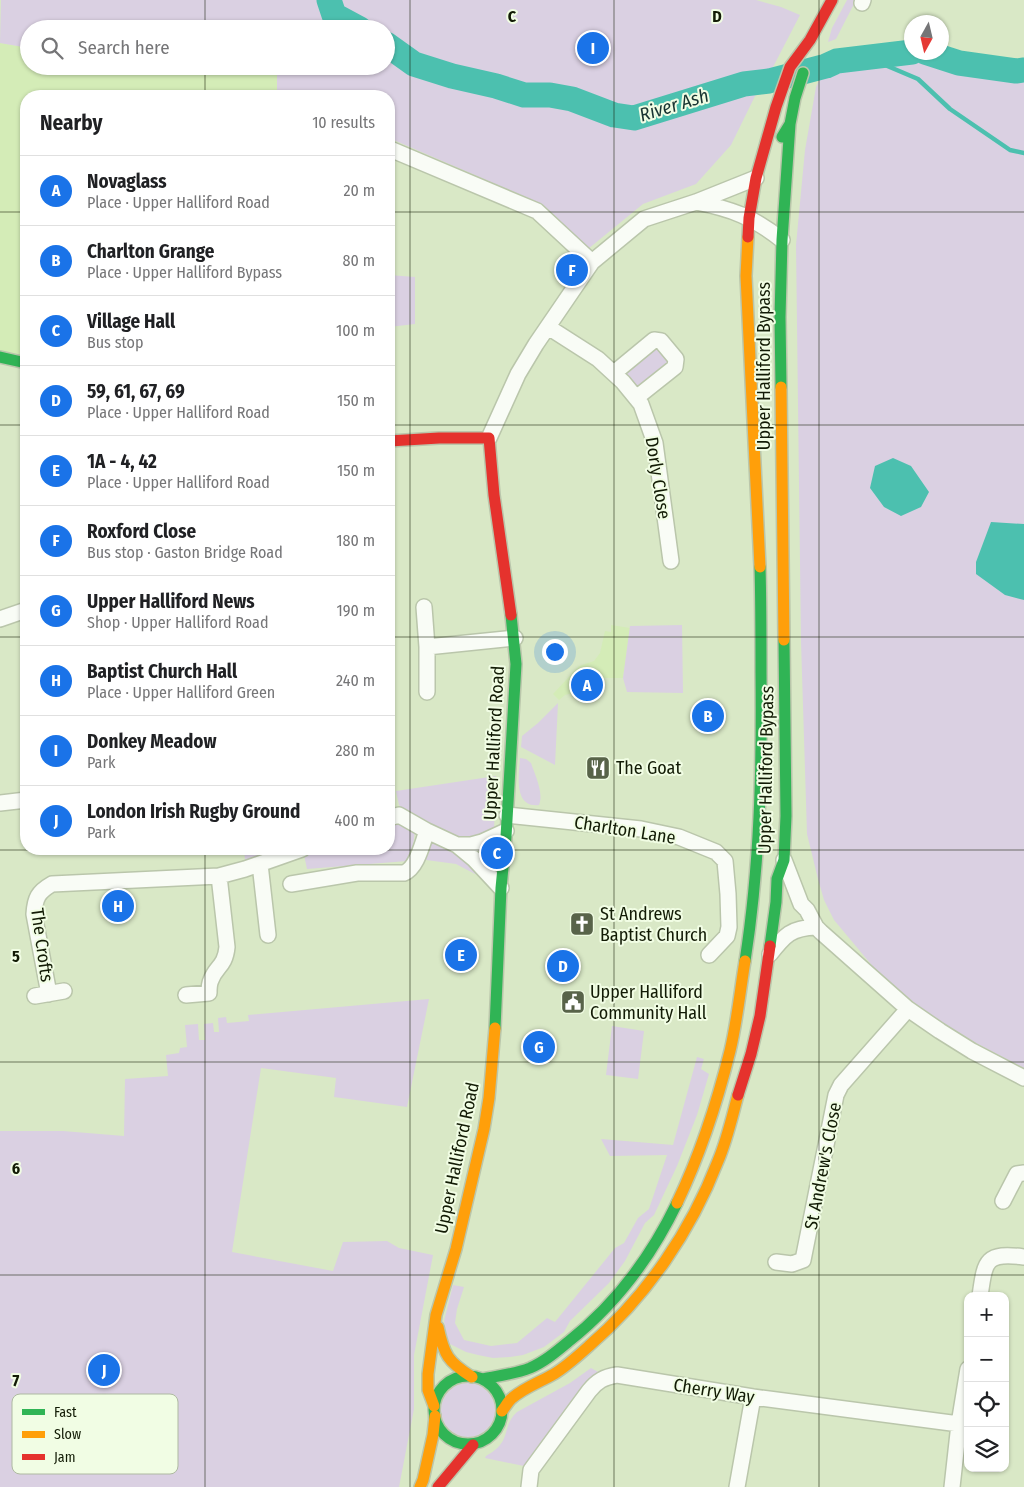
<!DOCTYPE html>
<meta charset="utf-8">
<style>
:root{--surface:#fff;--page:#f2f2f2;--text:#202124;--muted:#757577;--line:#e0e0e0;--accent:#1a73e8}
body{margin:0;font-family:"Fira Sans Condensed",sans-serif;background:var(--page);color:var(--text)}
.controls{position:absolute;right:15px;bottom:15px;display:grid;overflow:hidden;border-radius:10px;box-shadow:0 1px 4px #0004}
.controls button{width:45px;height:45px;display:grid;place-items:center;padding:0;border:0;border-bottom:1px solid var(--line);background:var(--surface);color:var(--text);font:25px sans-serif}
.compass{position:absolute;left:904px;top:15px;width:45px;height:45px;border-radius:50%;background:var(--surface);box-shadow:0 1px 4px #0004;rotate:188deg}
.you{position:absolute;left:554px;top:651px;width:18px;height:18px;margin:-12px;border:4px solid #fff;border-radius:50%;background:#1a73e8;box-shadow:0 0 0 8px #1a73e833}
.badge{display:grid;place-items:center;width:32px;height:32px;border-radius:50%;background:var(--accent);color:#fff;font-size:16px;font-weight:700}
.pin{position:absolute;translate:-50% -50%;border:2px solid #fff;box-shadow:0 1px 5px #0006}
.list{margin:0;padding:0;list-style:none}
h2{display:flex;justify-content:space-between;align-items:center;height:65px;margin:0;padding:0 20px;font-size:21px}
h2 small{font-size:16px;font-weight:400;color:var(--muted)}
.list li{display:grid;grid-template-columns:32px 1fr auto;gap:15px;align-items:center;box-sizing:border-box;height:70px;padding:0 20px;border-top:1px solid var(--line)}
.list b{display:block;font-size:19px;white-space:nowrap}
.list p{margin:0;font-size:16px;white-space:nowrap;color:var(--muted)}
.list em{font-size:16px;font-style:normal;color:var(--muted)}
.icon{flex:none;width:28px;height:28px;fill:none;stroke:currentColor;stroke-width:2;stroke-linecap:round;stroke-linejoin:round}
.map{position:relative;flex:none;width:1024px;height:1487px;overflow:hidden}
.search{position:absolute;background:var(--surface);box-shadow:0 1px 4px #0004;left:20px;top:20px;width:375px;height:55px;display:flex;align-items:center;gap:12px;box-sizing:border-box;padding:0 18px;border-radius:28px;color:var(--muted);font-size:19px}
.panel{position:absolute;background:var(--surface);box-shadow:0 1px 4px #0004;left:20px;top:90px;width:375px;height:765px;border-radius:20px}
.map>svg:first-child{display:block}
.built{fill:#d4ecb7}
.green{fill:#dad0e2}
.water{fill:#4cc0af}
.lines{fill:none;stroke-linecap:round;stroke-linejoin:round}
.stream{stroke:#4cc0af;stroke-width:4.5}
.river{stroke:#4cc0af;stroke-width:25}
.street-casing{stroke:#bac6ab;stroke-width:18}
.fast-casing{stroke:#bac6ab;stroke-width:14}
.slow-casing{stroke:#bac6ab;stroke-width:14}
.jam-casing{stroke:#bac6ab;stroke-width:14}
.street{stroke:#f9fcf6;stroke-width:15}
.fast{stroke:#30b455;stroke-width:11}
.slow{stroke:#ff9f0a;stroke-width:11}
.jam{stroke:#e5322d;stroke-width:11}
.grid{fill:none;stroke:#121b05;stroke-width:1;stroke-opacity:0.55}
.labels{text-anchor:middle;dominant-baseline:central;stroke-width:4;stroke-linejoin:round;paint-order:stroke}
.street-label{font-size:18px;fill:#121b05;stroke:#f1fde4}
.poi-label{font-size:18px;fill:#121b05;stroke:#f1fde4;text-anchor:start}
.water-label{font-size:19px;font-style:italic;fill:#183432;stroke:#f1fde4}
.key{fill:#f1fde4;stroke:#aeb9a1;stroke-width:1}
.key-label{font-size:14px;fill:#121b05}
.grid-label{font-size:16px;text-anchor:middle;font-weight:bold;fill:#121b05;stroke:#f1fde4;stroke-width:4;stroke-linejoin:round;paint-order:stroke}
</style>
<div class="map">
<svg width="1024" height="1487" viewBox="0 0 1024 1487">
<rect width="100%" height="100%" fill="#d9e8c6"/>
<path class="built" d="M0,43l29,5v18h191l57,7v23h-251v267l-26,-6z
M611,625l19,3 -7,50h-29v13h-13l-16,4 -6,5 -6,-6 26,-28 15,-5 6,-8 5,-22 6,1z"/>
<path class="green" d="M1,0h322l5,16 20,13h-319v19l-29,-5z
M334,0h422l25,7 19,8 -28,54 -4,5 -53,12 -71,21 -13,2 -22,-1 -33,-15 -56,-5 -56,-14 -46,-16 -32,-19v-10h-18l-30,-18z
M847,0h9l-20,39 -8,3 4,-14z
M386,48l26,19 30,11 51,12 26,8 27,1 27,4 36,15 27,5 76,-23 45,-8 -26,53 -35,39 -53,20 -55,45 -53,-48 -146,-63v-42h-103l-9,-3v-20l-57,-7h166z
M911,52l14,1 34,10 57,8 8,-1v998l-48,-25 -51,-31 -50,-43 -41,-49 -10,-20 -6,-21 -11,-45 -6,-192 -5,-397 9,-95 11,-63 10,-21 11,-5z
M389,275l26,2v47l-26,3z
M654,340l22,19 -40,39 -22,-25z
M682,625l1,68 -56,-1 -4,-14 7,-52z
M558,703l-3,62 -34,-18 1,-11 16,-13z
M520,758l6,1 5,4c4,12 13,30 8,42 -26,3 -20,-31 -19,-47z
M496,776l-2,54 -28,10 -9,-2 -49,-23 -9,-10 -3,-14z
M402,824l13,6 -3,26 -5,5 -100,8 -3,-14 17,-6h68v-24z
M433,840h7l39,30 -4,4 -19,-10 -37,-5 7,-12z
M244,849h42l-17,6 -24,5z
M429,999l-22,108 -73,-10 2,-19 -75,-10 -29,184 101,19 10,-29 44,-1 12,7 34,7 -19,100v54l-15,78h-399v-356h63l61,5 1,-57 43,-3 -2,-21 13,-2 1,-5 7,-1 -2,-22 13,-1 1,16h6l-1,-16 9,-1 1,9h5l-1,-14 8,-1 1,6 22,-2 -1,-6z
M612,1026l32,5 -6,48 -32,-4z
M697,1057l7,2 -3,10 8,5 -12,41 -20,51 -23,49 -9,8 -20,38 -16,22 -39,38 -6,11 -20,15 -21,8 -13,2 -17,1 -15,-3 -12,-3 -18,-9 -4,-22 9,-36 11,2 -7,22 -2,14 9,17 27,6 26,-3 30,-25 8,4 60,-74 9,-5 14,-25 11,-9 18,-54 -57,1 -9,-17 72,6z
M591,1368l9,5 -7,4 -7,5 -62,84 -39,-8 1,-2c27,-14 15,-30 31,-44l53,-29z
M441 1410a27 27 0 1 1 54 0a27 27 0 1 1-54 0Z"/>
<path class="water" d="M893,458l18,8 18,26 -8,15 -20,9 -17,-9 -14,-19 5,-22z
M991,522l33,2v76l-19,-5 -29,-21v-12z"/>
<g class="lines">
<path class="stream" d="M837,61l48,4 33,14 32,30 60,41 14,3"/>
<path class="river" d="M329,0l5,15 26,14
M386,44l28,20 38,12 44,10 28,9h26l22,4 42,16 20,3 110,-34 25,-3 57,-15 11,-5 75,-9
M925,52l34,11 57,8 8,-1"/>
<defs>
<path id="street" d="M862,3l1,-3
M389,151l1,-2 147,62 55,51
M696,202c36,7 57,15 86,38
M548,327l50,32 25,23 18,22 14,39 16,118
M614,373l40,-33 7,1 15,18 -1,8 -39,31
M489,438l29,-64 18,-30 56,-82 52,-43 52,-17 60,-24
M424,607l3,40v45
M0,619l26,-9
M427,647l88,-9
M0,803l26,-3
M507,815l134,14 38,8 37,15 9,9 3,33 1,33 -2,9 -18,19
M389,818l10,-3 28,16 30,14h14l11,-3 24,-11
M457,845l17,14 27,29
M784,860l17,44 6,6 9,17 5,5 87,77 32,22 32,20 52,27
M260,864l8,71
M291,884l66,-11h47c13,-5 18,-29 23,-42
M770,954c15,-19 21,-26 46,-27
M49,994l-15,-80c1,-16 4,-22 18,-30l167,-8 26,-7 57,-20
M186,995l23,-2c0,-4 0,-9 2,-13 5,-14 14,-13 16,-33l-8,-71
M35,996l29,-5
M1003,1201l14,-27 7,-1
M776,1262l16,2 11,-4 33,-165 5,-10 67,-76
M980,1296c5,-35 5,-44 44,-39
M529,1487l2,-17 58,-79c8,-10 15,-14 28,-16l136,22 206,27
M737,1487l16,-90
M952,1487l7,-63 9,-55"/>
<path id="fast" d="M782,137l8,-13 5,-26 8,-25
M0,357l26,6
M781,387l-1,-70 2,-77 8,-116
M770,946l6,-44 1,-23 7,-19 2,-44 -2,-176
M745,961c15,-95 17,-192 16,-288 0,-35 0,-71 -1,-106
M495,1028l6,-140 5,-51 10,-173 -5,-49
M434 1410a34 34 0 1 1 68 0a34 34 0 1 1-68 0Z
M482,1379c16,-3 33,-5 48,-11 14,-6 26,-16 38,-26 47,-37 83,-85 109,-139"/>
<path id="slow" d="M748,237l-2,39 14,291
M781,387l3,253
M677,1203c23,-48 40,-100 53,-152 7,-29 10,-60 15,-90
M438,1327c6,28 10,35 34,50
M434,1406l-6,-16v-16l8,-59 20,-66 28,-120 5,-31 6,-70
M502,1411c3,-4 6,-9 9,-12 12,-11 29,-17 43,-25 13,-8 24,-18 35,-28 58,-50 102,-115 129,-185 9,-21 14,-44 20,-66
M420,1487l3,-7 10,-45 2,-19"/>
<path id="jam" d="M748,237l1,-19 7,-40 20,-71 14,-40 20,-27 22,-40
M389,441l50,-3h50l5,57 17,120
M738,1095l13,-41 9,-38 10,-70
M438,1487l35,-42"/>
</defs>
<use href="#street" class="street-casing"/>
<use href="#fast" class="fast-casing"/>
<use href="#slow" class="slow-casing"/>
<use href="#jam" class="jam-casing"/>
<use href="#street" class="street"/>
<use href="#fast" class="fast"/>
<use href="#slow" class="slow"/>
<use href="#jam" class="jam"/>
</g>
<path class="grid" d="M205,0v29M410,0v1487M614,0v1487M819,0v1487M205,66v30M0,212h26M389,212h635M0,425h26M389,425h635M0,637h26M389,637h635M205,849v638M0,850h1024M0,1062h1024M0,1275h1024"/>
<defs>
<symbol id="restaurant-square" viewBox="-11 -11 22 22"><rect x="-9" y="-9" width="18" height="18" rx="4" fill="#586349" stroke="#f1fde4"/><path d="M-5-6h1v4h1v-4h1v4h1v-4h1v5L-1.5 .5V6h-2V.5L-5-1ZM5-6V6H3V1.5H1.5Q1.5-4 5-6Z" fill="#fff"/></symbol>
<symbol id="church-square" viewBox="-11 -11 22 22"><rect x="-9" y="-9" width="18" height="18" rx="4" fill="#586349" stroke="#f1fde4"/><path d="M-1.2-6h2.4v3.5h3.3v2.4h-3.3V6h-2.4V-.1h-3.3v-2.4h3.3Z" fill="#fff"/></symbol>
<symbol id="civic-square" viewBox="-11 -11 22 22"><rect x="-9" y="-9" width="18" height="18" rx="4" fill="#586349" stroke="#f1fde4"/><path d="M-.6-6.5H3V-4.5H.6V-3L4-1V1h2V6H-6V1h2V-1L-.6-3ZM-1.2 2.5V6h2.4V2.5Z" fill="#fff"/></symbol>
</defs>
<g fill-rule="evenodd">
<use href="#restaurant-square" x="584" y="754" width="28" height="28"/>
<use href="#church-square" x="568" y="910" width="28" height="28"/>
<use href="#civic-square" x="559" y="988" width="28" height="28"/>
</g>
<g class="labels">
<g class="street-label">
<text transform="translate(764 366) rotate(-90)">Upper Halliford Bypass</text>
<text transform="translate(658 478) rotate(81)">Dorly Close</text>
<text transform="translate(494 743) rotate(-87)">Upper Halliford Road</text>
<text transform="translate(766 770) rotate(-89)">Upper Halliford Bypass</text>
<text transform="translate(625 830) rotate(9)">Charlton Lane</text>
<text transform="translate(42 945) rotate(82)">The Crofts</text>
<text transform="translate(457 1158) rotate(-78)">Upper Halliford Road</text>
<text transform="translate(823 1166) rotate(-79)">St Andrew's Close</text>
<text transform="translate(714 1391) rotate(9)">Cherry Way</text>
</g>
<g class="poi-label">
<text x="616" y="768">The Goat</text>
<text x="600" y="914">St Andrews<tspan x="600" dy="21">Baptist Church</tspan></text>
<text x="590" y="992">Upper Halliford<tspan x="590" dy="21">Community Hall</tspan></text>
</g>
<g class="water-label">
<text transform="translate(674 105) rotate(-17)">River Ash</text>
</g>
</g>
<rect x="12" y="1394" width="166" height="80" rx="8" class="key"/>
<rect x="22" y="1409" width="23" height="6" fill="#30b455"/>
<rect x="22" y="1431" width="23" height="7" fill="#ff9f0a"/>
<rect x="22" y="1454" width="23" height="6" fill="#e5322d"/>
<g class="key-label">
<text x="54" y="1417">Fast</text>
<text x="54" y="1439">Slow</text>
<text x="54" y="1462">Jam</text>
</g>
<g class="grid-label">
<text x="512" y="22">C</text>
<text x="717" y="22">D</text>
<text x="16" y="962">5</text>
<text x="16" y="1174">6</text>
<text x="16" y="1386">7</text>
</g>
</svg>
<div class="controls">
<button>+</button>
<button>−</button>
<button><svg class="icon" aria-label="locate" viewBox="0 0 24 24"><circle cx="12" cy="12" r="6"/><path d="M12 2v4M12 18v4M2 12h4M18 12h4"/></svg></button>
<button><svg class="icon" aria-label="layers" viewBox="0 0 24 24"><path d="M12 4l9 5-9 5-9-5zM3 14l9 5 9-5"/></svg></button>
</div>
<svg class="compass" viewBox="-18 -18 36 36"><path d="M0-13l5 13h-10z" fill="#e53935"/><path d="M0 13l5-13h-10z" fill="#757577"/></svg>
<div class="you"></div>
<div class="pin badge" style="left:587px;top:685px">A</div>
<div class="pin badge" style="left:708px;top:716px">B</div>
<div class="pin badge" style="left:497px;top:853px">C</div>
<div class="pin badge" style="left:563px;top:966px">D</div>
<div class="pin badge" style="left:461px;top:955px">E</div>
<div class="pin badge" style="left:572px;top:270px">F</div>
<div class="pin badge" style="left:539px;top:1047px">G</div>
<div class="pin badge" style="left:118px;top:906px">H</div>
<div class="pin badge" style="left:593px;top:48px">I</div>
<div class="pin badge" style="left:104px;top:1370px">J</div>
<div class="search"><svg class="icon" aria-label="search" viewBox="0 0 24 24"><circle cx="10" cy="10" r="6"/><path d="M15 15l6 6"/></svg>Search here</div>
<section class="panel">
<h2>Nearby<small>10 results</small></h2>
<ul class="list">
<li><span class="badge">A</span><div><b>Novaglass</b><p>Place · Upper Halliford Road</p></div><em>20 m</em></li>
<li><span class="badge">B</span><div><b>Charlton Grange</b><p>Place · Upper Halliford Bypass</p></div><em>80 m</em></li>
<li><span class="badge">C</span><div><b>Village Hall</b><p>Bus stop</p></div><em>100 m</em></li>
<li><span class="badge">D</span><div><b>59, 61, 67, 69</b><p>Place · Upper Halliford Road</p></div><em>150 m</em></li>
<li><span class="badge">E</span><div><b>1A - 4, 42</b><p>Place · Upper Halliford Road</p></div><em>150 m</em></li>
<li><span class="badge">F</span><div><b>Roxford Close</b><p>Bus stop · Gaston Bridge Road</p></div><em>180 m</em></li>
<li><span class="badge">G</span><div><b>Upper Halliford News</b><p>Shop · Upper Halliford Road</p></div><em>190 m</em></li>
<li><span class="badge">H</span><div><b>Baptist Church Hall</b><p>Place · Upper Halliford Green</p></div><em>240 m</em></li>
<li><span class="badge">I</span><div><b>Donkey Meadow</b><p>Park</p></div><em>280 m</em></li>
<li><span class="badge">J</span><div><b>London Irish Rugby Ground</b><p>Park</p></div><em>400 m</em></li>
</ul>
</section>
</div>
